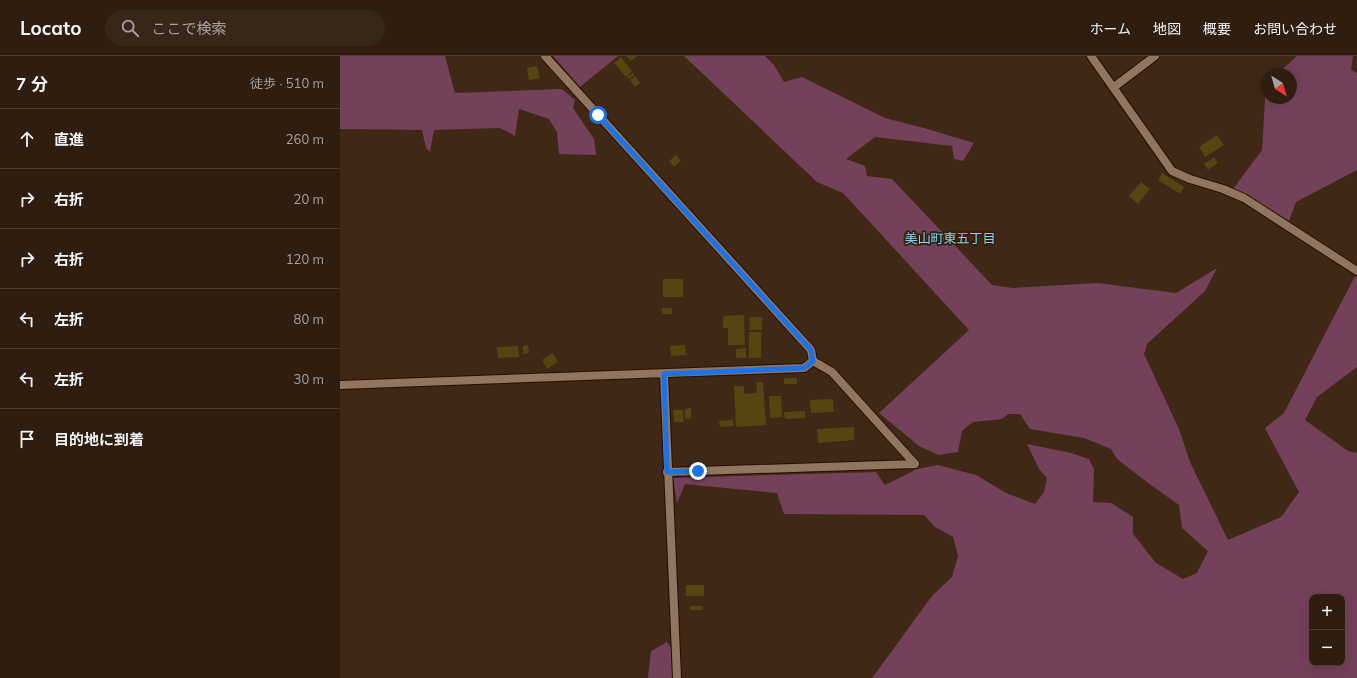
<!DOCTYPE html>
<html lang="ja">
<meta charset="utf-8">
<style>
:root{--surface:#2f1e10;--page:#372719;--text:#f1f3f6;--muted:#a7a29f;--line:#4a3c30}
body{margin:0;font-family:Mulish,"Noto Sans JP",sans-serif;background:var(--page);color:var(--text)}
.controls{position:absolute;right:12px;bottom:12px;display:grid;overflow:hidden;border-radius:8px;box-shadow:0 4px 16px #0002}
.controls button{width:36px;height:36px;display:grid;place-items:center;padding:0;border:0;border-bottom:1px solid var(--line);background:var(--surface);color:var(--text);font:20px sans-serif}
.compass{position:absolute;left:921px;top:12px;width:36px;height:36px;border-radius:50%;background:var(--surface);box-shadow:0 4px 16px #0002;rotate:143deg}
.stop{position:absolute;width:12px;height:12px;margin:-9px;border:3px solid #1a73e8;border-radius:50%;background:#fff}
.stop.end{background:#1a73e8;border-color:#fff;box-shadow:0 1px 4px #0008}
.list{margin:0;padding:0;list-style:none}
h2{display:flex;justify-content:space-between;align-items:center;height:52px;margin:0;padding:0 16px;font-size:17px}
h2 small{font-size:13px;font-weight:400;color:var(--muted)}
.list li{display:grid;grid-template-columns:26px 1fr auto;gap:12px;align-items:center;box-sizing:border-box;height:60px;padding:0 16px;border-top:1px solid var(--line)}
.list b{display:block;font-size:15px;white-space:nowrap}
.list em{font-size:13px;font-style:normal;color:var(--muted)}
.icon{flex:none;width:22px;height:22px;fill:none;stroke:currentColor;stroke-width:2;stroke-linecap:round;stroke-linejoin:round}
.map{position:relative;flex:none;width:1017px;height:622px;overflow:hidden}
header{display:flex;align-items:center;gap:24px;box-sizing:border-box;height:56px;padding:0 20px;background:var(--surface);border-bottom:1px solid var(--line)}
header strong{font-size:19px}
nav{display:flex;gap:22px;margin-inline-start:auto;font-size:14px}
.search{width:280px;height:36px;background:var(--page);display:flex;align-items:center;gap:10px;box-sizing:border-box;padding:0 14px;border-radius:22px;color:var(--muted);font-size:15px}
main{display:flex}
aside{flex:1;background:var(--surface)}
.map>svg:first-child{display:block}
.green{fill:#734159;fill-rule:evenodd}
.building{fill:#554510}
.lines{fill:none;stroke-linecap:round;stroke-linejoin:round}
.street-casing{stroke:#251001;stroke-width:10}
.street{stroke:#907560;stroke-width:8}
.route{stroke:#1a73e8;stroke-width:5}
.labels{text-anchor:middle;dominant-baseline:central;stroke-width:3.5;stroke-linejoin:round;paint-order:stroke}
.neighbourhood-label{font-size:13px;fill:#7dd6fb;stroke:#341e0c}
</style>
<header>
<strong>Locato</strong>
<div class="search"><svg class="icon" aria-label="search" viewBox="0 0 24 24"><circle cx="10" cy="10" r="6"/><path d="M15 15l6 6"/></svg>ここで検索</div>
<nav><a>ホーム</a><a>地図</a><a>概要</a><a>お問い合わせ</a></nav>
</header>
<main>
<aside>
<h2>7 分<small>徒歩 · 510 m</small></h2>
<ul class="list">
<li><svg class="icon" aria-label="ahead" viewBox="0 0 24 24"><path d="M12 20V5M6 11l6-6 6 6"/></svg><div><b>直進</b></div><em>260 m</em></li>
<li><svg class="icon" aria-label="right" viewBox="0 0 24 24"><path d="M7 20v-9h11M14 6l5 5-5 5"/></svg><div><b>右折</b></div><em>20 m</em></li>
<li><svg class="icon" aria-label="right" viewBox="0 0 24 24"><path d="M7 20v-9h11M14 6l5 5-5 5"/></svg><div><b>右折</b></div><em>120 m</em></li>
<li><svg class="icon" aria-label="left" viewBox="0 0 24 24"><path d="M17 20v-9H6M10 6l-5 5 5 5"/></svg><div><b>左折</b></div><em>80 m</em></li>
<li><svg class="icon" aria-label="left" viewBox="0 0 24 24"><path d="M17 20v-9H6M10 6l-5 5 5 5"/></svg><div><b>左折</b></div><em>30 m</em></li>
<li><svg class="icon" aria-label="arrive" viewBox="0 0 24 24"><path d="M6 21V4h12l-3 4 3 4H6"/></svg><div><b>目的地に到着</b></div></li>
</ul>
</aside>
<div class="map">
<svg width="1017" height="622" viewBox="0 0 1017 622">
<rect width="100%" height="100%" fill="#3f2816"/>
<path class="green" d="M0,0h105l10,37 107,-4 13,11 -2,8 21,31 2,16 -37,-1 -2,-22 -8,-13 -30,-10 -4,27 -15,-8 -66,2 -4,22 -4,-4 -4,-18 -82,-1z
M213,0h65l-38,31z
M344,0h81l9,9 10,17 18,-5 83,41 39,10 50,15 -11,18 -9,-2 -2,-13 -77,-9 -29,22 19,7 2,10 25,3 100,106 21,3 84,-5 79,10 41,-25 -12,23 -58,53 -3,10 35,75 11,33 38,78 53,-23 18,-25 -34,-64 19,-15 71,-137 2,2v89l-40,30 -12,23 43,31 9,2v225h-485l60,-82 20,-19 6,-21 -5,-19 -19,-11 -10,-11 -140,-1 -7,-21 -92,-9 -8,19 -4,-25 203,-6 9,13 32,-16 21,-4 38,10 30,18 29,11 9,-12 3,-14 -8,-9 -12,-25 44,9 18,6 5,10 -1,33 18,1 22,14v17l23,29 27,16 14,-6 11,-22 -26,-23 -3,-23 -31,-22 -31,-24 -6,-10 -27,-11 -54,-9 -10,-15h-12l-6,5 -29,3 -11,9 -4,21 -20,3 -19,-9 -40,-33 90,-83 -126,-137 -26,-11zM972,541h30v66h-30z
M957,0h56l-2,14 6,3v97l-61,32 -7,19 -56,-32 29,-39 4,-67 1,-1v16h24v-24h-14z
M327,586l5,7v29h-24l3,-27z"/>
<path class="building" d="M286,0h11l-6,5z
M281,1l11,14 -6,6 -12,-14z
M197,10l3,12 -11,2 -2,-12z
M293,17l1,2 -5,4 -2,-2z
M295,20l5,7 -5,4 -5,-7z
M877,79l7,10 -19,12 -6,-10z
M336,99l5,6 -7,6 -5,-6z
M874,101l4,6 -10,7 -4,-6z
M822,117l22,14 -4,7 -22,-14z
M801,126l9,7 -12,15 -9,-8z
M323,223h20v18h-20z
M322,252h10v6h-10z
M404,259l1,30h-17v-17h-5v-12z
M410,261h12v13h-13z
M409,276h12v26h-12z
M188,289l1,8 -6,1v-8z
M345,289l1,10 -15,1 -1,-10z
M178,290l1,11 -21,1 -1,-11z
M406,292v10h-10v-9z
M213,297l5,9 -11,7 -5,-9z
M444,322h13v6h-13z
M416,326h7l3,43 -30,2 -2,-41h10v8l13,-1z
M429,340h12l1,21 -12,1z
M493,343l1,13 -23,1 -1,-13z
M351,352v10l-6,1v-10z
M333,354h10l1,12h-10z
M465,355v7l-20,1 -1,-7z
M393,364l1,6 -14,1 -1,-6z
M514,371v13l-36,3 -1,-14z
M346,529h18v11h-18z
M350,550h13v4h-13z"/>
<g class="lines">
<defs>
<path id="street" d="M205,0l266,294 2,11 19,11 83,92
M751,0l81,115 18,8 33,10 21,9 113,73
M774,31l41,-31
M324,318l13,304
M0,329l464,-17 9,-7
M327,416l248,-8"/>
</defs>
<use href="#street" class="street-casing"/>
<use href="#street" class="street"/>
</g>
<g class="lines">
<path class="route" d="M258,59l213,235 2,11 -9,7 -140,6 3,98 31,-1"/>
</g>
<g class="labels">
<g class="neighbourhood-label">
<text x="610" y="182">美山町東五丁目</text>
</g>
</g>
</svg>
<div class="controls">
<button>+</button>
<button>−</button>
</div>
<svg class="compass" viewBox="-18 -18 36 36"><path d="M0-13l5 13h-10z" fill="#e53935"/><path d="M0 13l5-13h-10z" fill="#a7a29f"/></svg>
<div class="stop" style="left:258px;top:59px"></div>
<div class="stop end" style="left:358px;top:415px"></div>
</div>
</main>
